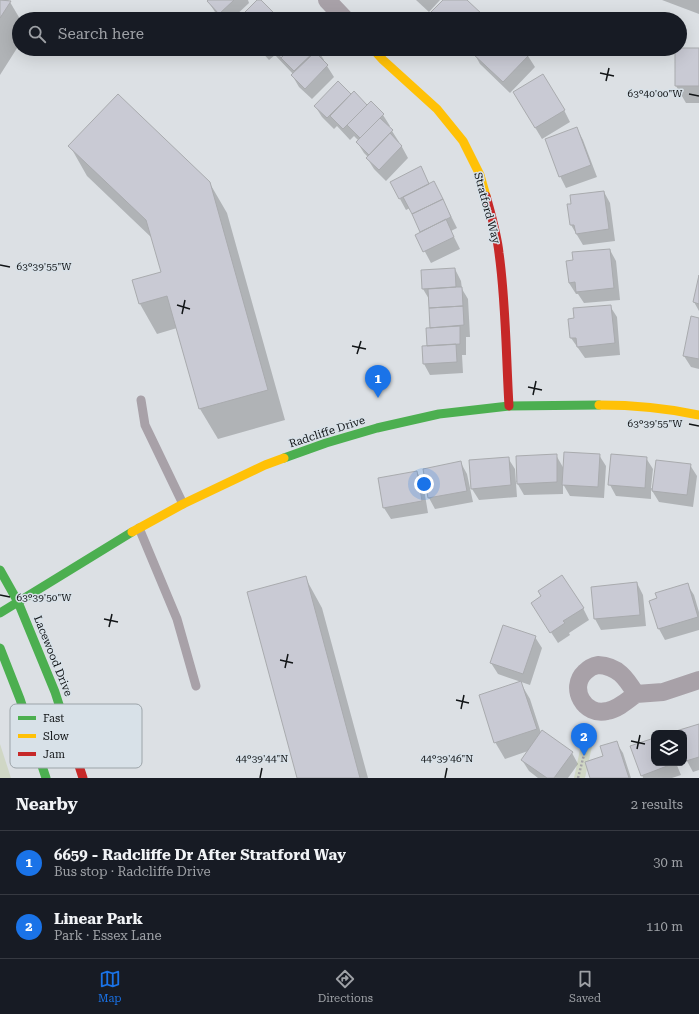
<!DOCTYPE html>
<meta charset="utf-8">
<style>
:root{--surface:#171b24;--page:#20242c;--text:#f1f3f6;--muted:#9ea1a6;--line:#363941;--accent:#1a73e8}
body{margin:0;font-family:"Roboto Serif",serif;background:var(--page);color:var(--text)}
.controls{position:absolute;right:12px;bottom:12px;display:grid;overflow:hidden;border-radius:8px;box-shadow:0 4px 16px #0002}
.controls button{width:36px;height:36px;display:grid;place-items:center;padding:0;border:0;border-bottom:1px solid var(--line);background:var(--surface);color:var(--text);font:20px sans-serif}
.you{position:absolute;left:424px;top:484px;width:14px;height:14px;margin:-10px;border:3px solid #fff;border-radius:50%;background:#1a73e8;box-shadow:0 0 0 6px #1a73e833}
.badge{display:grid;place-items:center;width:26px;height:26px;border-radius:50%;background:var(--accent);color:#fff;font-size:13px;font-weight:700}
.pin{position:absolute;translate:-50% -33px;filter:drop-shadow(0 1px 2px #0008)}
.pin::after{content:'';position:absolute;top:21px;width:14px;height:12px;background:inherit;clip-path:polygon(0 0,100% 0,50% 100%)}
.list{margin:0;padding:0;list-style:none}
h2{display:flex;justify-content:space-between;align-items:center;height:52px;margin:0;padding:0 16px;font-size:17px}
h2 small{font-size:13px;font-weight:400;color:var(--muted)}
.list li{display:grid;grid-template-columns:26px 1fr auto;gap:12px;align-items:center;box-sizing:border-box;height:64px;padding:0 16px;border-top:1px solid var(--line)}
.list b{display:block;font-size:15px;white-space:nowrap}
.list p{margin:0;font-size:13px;white-space:nowrap;color:var(--muted)}
.list em{font-size:13px;font-style:normal;color:var(--muted)}
.icon{flex:none;width:22px;height:22px;fill:none;stroke:currentColor;stroke-width:2;stroke-linecap:round;stroke-linejoin:round}
.map{position:relative;flex:none;width:699px;height:778px;overflow:hidden}
.search{position:absolute;background:var(--surface);box-shadow:0 4px 16px #0002;left:12px;right:12px;top:12px;height:44px;display:flex;align-items:center;gap:10px;box-sizing:border-box;padding:0 14px;border-radius:22px;color:var(--muted);font-size:15px}
.sheet{height:180px;background:var(--surface)}
nav{display:flex;justify-content:space-around;align-items:center;box-sizing:border-box;height:56px;border-top:1px solid var(--line);background:var(--surface);font-size:11px;color:var(--muted)}
nav a{display:grid;justify-items:center;gap:2px}
nav .on{color:var(--accent)}
.map>svg:first-child{display:block}
.green{fill:#d0d7c5}
.shadow{fill:#0003}
.building{fill:#c9cad4;stroke:#a9abae}
.lines{fill:none;stroke-linecap:round;stroke-linejoin:round}
.path{stroke:#a5a3a8;stroke-width:2.5;stroke-dasharray:2 2;stroke-linecap:butt}
.lane{stroke:#a8a1a8;stroke-width:9}
.street{stroke:#a8a1a8;stroke-width:18}
.fast{stroke:#4caf50;stroke-width:9}
.slow{stroke:#ffc107;stroke-width:9}
.jam{stroke:#c62828;stroke-width:9}
.ticks{fill:none;stroke:#111416;stroke-width:1.5}
.labels{text-anchor:middle;dominant-baseline:central;stroke-width:3;stroke-linejoin:round;paint-order:stroke}
.street-label{font-size:11px;fill:#111416;stroke:#d8e1e8}
.key{fill:#d8e1e8;stroke:#9ca4a9;stroke-width:1}
.key-label{font-size:11px;fill:#111416}
.ticks-label{font-size:10px;text-anchor:middle;fill:#111416;stroke:#d8e1e8;stroke-width:3;stroke-linejoin:round;paint-order:stroke}
</style>
<div class="map">
<svg width="699" height="778" viewBox="0 0 699 778">
<rect width="100%" height="100%" fill="#dce0e4"/>
<path class="green" d="M584,731l11,2 -10,45h-11z
M0,744l11,34h-11z"/>
<path class="shadow" d="M0,0h8l2,2 10,17h-1v26l-19,30z
M209,0h39l1,3 -17,16h-11l-6,-7 -7,-11z
M416,0h24l-11,12z
M445,0h21l16,16 2,3h-47l-4,-7z
M662,0h37v14z
M259,49h58l7,11 -1,1 4,5 7,11 -22,22 -13,-12 -7,-12 1,-1 -18,-19 -6,5z
M477,49h44l7,7 7,11 -25,26 -30,-29 -6,-11z
M676,49h23v54h-13l-10,-17z
M338,83l13,12 16,11 16,9 7,11 -2,1 4,4 7,11 -1,1 4,4 6,11 -22,23 -12,-12 -7,-11 1,-1 -4,-4 -7,-11 2,-1 -5,-5 -4,4 -13,-14 -3,3 -12,-12 -7,-11z
M521,104l43,6 6,12 -28,17z
M577,128l6,12 14,37 -31,11 -6,-12z
M70,146l139,36 18,31 58,207 -67,19 -18,-30 -23,-81 -20,6 -17,-30 -7,-23 29,-9 -9,-33 -66,-63z
M420,168l10,17 10,9 17,34 -6,3 9,18 -29,14 -15,-28 6,-3 -12,-24 -4,2 -6,-11z
M604,192l6,11 5,38 -32,4 -12,-20z
M610,250l6,11 4,39 -36,3 -6,-9h-2l-7,-11 5,-22z
M455,269l6,12 1,8 6,10 2,38h-4v18h-4l1,18 -33,2 -6,-11 7,-36 -2,-29 -6,-10z
M699,279v32l-5,-9z
M610,306l7,11 3,38 -35,3 -14,-20z
M699,319v50l-8,-2 -7,-11z
M556,455l8,14 35,-14 7,11 -2,32 -34,-2 -7,-12v10l-39,1 -8,-14z
M508,458l7,11 2,28 -38,3 -7,-11z
M646,458l7,11 -2,19 2,1 37,-24 7,11 -4,31 -34,-5 -8,-13v10l-35,-3 -6,-11z
M461,463l6,11 6,28 -38,7 -6,-11 -5,-28z
M417,472l6,11 5,30 -37,6 -7,-11z
M305,577l17,31 46,170h-70z
M637,583l6,12 3,31 -45,4 -6,-11z
M687,584l7,11 5,17v18l-34,10 -6,-11z
M583,608l6,12 -20,13 1,2 -12,8 -19,-29z
M535,637l7,11 -12,37 -32,-11 -7,-11z
M520,682l10,17 11,34 31,20 6,11 -10,14h-30l-9,-7 -7,-11 6,-9 -23,8 -10,-17z
M699,725v45l-6,2 -6,-11 -3,-8v-20h-6z
M654,739v24h22l5,12 -9,3h-29l-1,-3z
M616,742l7,11 8,25h-40l14,-22z"/>
<path class="building" d="M0,0l11,1 -11,17z
M208,0h26l-15,14 -12,-13z
M257,0h4l12,12 -8,7h-27z
M443,0h24l16,15 -4,4h-40l-8,-7z
M273,12l7,7h-15z
M680,48h19v38h-24v-37h5z
M273,49h17l-9,9z
M290,49h27l-23,22 -13,-13z
M476,49h47l6,6 -26,27 -31,-29z
M315,52l13,13 -23,24 -14,-14z
M543,74l22,36 -30,18 -22,-36z
M338,81l13,13 -24,24 -13,-12z
M354,91l13,14 -24,24 -13,-13z
M118,94l92,88 58,208 -69,19 -32,-113 -28,8 -7,-24 29,-8 -15,-52 -78,-74z
M371,101l13,13 -24,24 -13,-13z
M380,118l13,12 -24,25 -13,-13z
M577,127l14,38 -32,12 -14,-38z
M390,133l12,13 -23,24 -13,-12z
M421,166l8,18 -30,15 -9,-17z
M434,181l9,18 -31,15 -9,-17z
M604,191l5,38 -33,5 -2,-9h-4l-3,-21h4l-1,-9z
M443,199l8,18 -31,15 -8,-18z
M446,219l8,18 -31,15 -8,-17z
M610,249l4,39 -38,4 -1,-10 -6,1 -3,-22 7,-1 -1,-8z
M455,268l1,19 -34,2 -1,-19z
M699,275v29l-6,-2z
M456,287h6l1,19 -34,2 -1,-19z
M611,305l4,38 -38,4 -1,-9h-6l-2,-19 6,-1 -1,-10z
M463,306l1,19 -34,3 -1,-20z
M691,316l8,2v41l-16,-3z
M460,326v18l-33,2 -1,-18z
M456,344l1,18 -34,2 -1,-18z
M564,452l36,2 -2,33 -36,-2z
M557,454v28l-40,2 -1,-28z
M611,454l36,3 -2,31 -37,-3z
M509,457l2,28 -40,4 -2,-29z
M656,460l35,4 -4,31 -35,-4z
M461,461l6,30 -39,7 -5,-29z
M417,471l5,30 -39,7 -5,-30z
M562,575l22,33 -21,13 2,2 -15,10 -19,-30 10,-7 -3,-5z
M306,576l54,202h-63l-50,-186z
M637,582l3,33 -46,4 -3,-32z
M688,583l10,34 -40,12 -9,-28 8,-3 -2,-5z
M503,625l33,11 -13,38 -33,-11z
M521,681l16,48 -43,14 -15,-48z
M699,724v33l-13,4 -2,-5v-23h-8v-2z
M542,730l31,22 -19,26h-7l-26,-18z
M654,738v25h21l-34,13 -11,-30z
M617,741l12,37h-39l-5,-16 18,-6 -3,-10z"/>
<g class="lines">
<path class="path" d="M578,778l10,-39 6,-9"/>
<path class="lane" d="M141,400l4,25 38,79
M139,528l38,91 19,67"/>
<path class="street" d="M327,0l18,19
M598,665c20,1 28,13 38,29 -8,6 -18,15 -29,17 -22,6 -39,-23 -22,-39 4,-4 8,-6 13,-7z
M636,694l27,-2 36,-12"/>
<path class="fast" d="M284,458l42,-15 51,-15 62,-14 70,-8 90,-1
M0,570l18,32 37,90 8,25
M0,613l132,-81
M0,648l20,51 26,79"/>
<path class="slow" d="M373,49l10,11 54,49 26,32 17,34 6,21
M599,405c33,0 67,3 100,10
M132,532l51,-28 82,-39 19,-7"/>
<path class="jam" d="M486,196c5,18 11,38 13,57 7,50 7,103 10,153
M63,717l20,61"/>
</g>
<path class="ticks" d="M600,73l14,3M606,81l3,-13M689,94l10,2M0,265l10,2M177,305l13,4M182,314l3,-14M352,346l14,3M357,354l4,-13M528,387l14,3M533,395l3,-14M689,424l10,2M0,595l10,2M104,619l14,3M109,627l3,-13M280,660l13,3M285,668l3,-14M456,700l13,3M461,709l3,-14M631,741l14,3M637,749l3,-14M260,778l2,-10M445,778l2,-10"/>
<g class="labels">
<g class="street-label">
<text transform="translate(487 208) rotate(75)">Stratford Way</text>
<text transform="translate(327 432) rotate(-18)">Radcliffe Drive</text>
<text transform="translate(53 656) rotate(68)">Lacewood Drive</text>
</g>
</g>
<rect x="10" y="704" width="132" height="64" rx="6" class="key"/>
<rect x="18" y="716" width="18" height="4" fill="#4caf50"/>
<rect x="18" y="734" width="18" height="4" fill="#ffc107"/>
<rect x="18" y="752" width="18" height="4" fill="#c62828"/>
<g class="key-label">
<text x="43" y="722">Fast</text>
<text x="43" y="740">Slow</text>
<text x="43" y="758">Jam</text>
</g>
<g class="ticks-label">
<text x="655" y="97">63°40'00"W</text>
<text x="44" y="270">63°39'55"W</text>
<text x="655" y="427">63°39'55"W</text>
<text x="44" y="601">63°39'50"W</text>
<text x="262" y="762">44°39'44"N</text>
<text x="447" y="762">44°39'46"N</text>
</g>
</svg>
<div class="controls">
<button><svg class="icon" aria-label="layers" viewBox="0 0 24 24"><path d="M12 4l9 5-9 5-9-5zM3 14l9 5 9-5"/></svg></button>
</div>
<div class="you"></div>
<div class="pin badge" style="left:378px;top:398px">1</div>
<div class="pin badge" style="left:584px;top:756px">2</div>
<div class="search"><svg class="icon" aria-label="search" viewBox="0 0 24 24"><circle cx="10" cy="10" r="6"/><path d="M15 15l6 6"/></svg>Search here</div>
</div>
<section class="sheet">
<h2>Nearby<small>2 results</small></h2>
<ul class="list">
<li><span class="badge">1</span><div><b>6659 - Radcliffe Dr After Stratford Way</b><p>Bus stop · Radcliffe Drive</p></div><em>30 m</em></li>
<li><span class="badge">2</span><div><b>Linear Park</b><p>Park · Essex Lane</p></div><em>110 m</em></li>
</ul>
</section>
<nav>
<a class="on"><svg class="icon" aria-label="map" viewBox="0 0 24 24"><path d="M3 6l6-2 6 2 6-2v14l-6 2-6-2-6 2zM9 4v14M15 6v14"/></svg>Map</a>
<a><svg class="icon" aria-label="directions" viewBox="0 0 24 24"><path d="M12 3l9 9-9 9-9-9zM9 14v-3h6M13 9l2 2-2 2"/></svg>Directions</a>
<a><svg class="icon" aria-label="saved" viewBox="0 0 24 24"><path d="M7 4h10v16l-5-4-5 4z"/></svg>Saved</a>
</nav>
